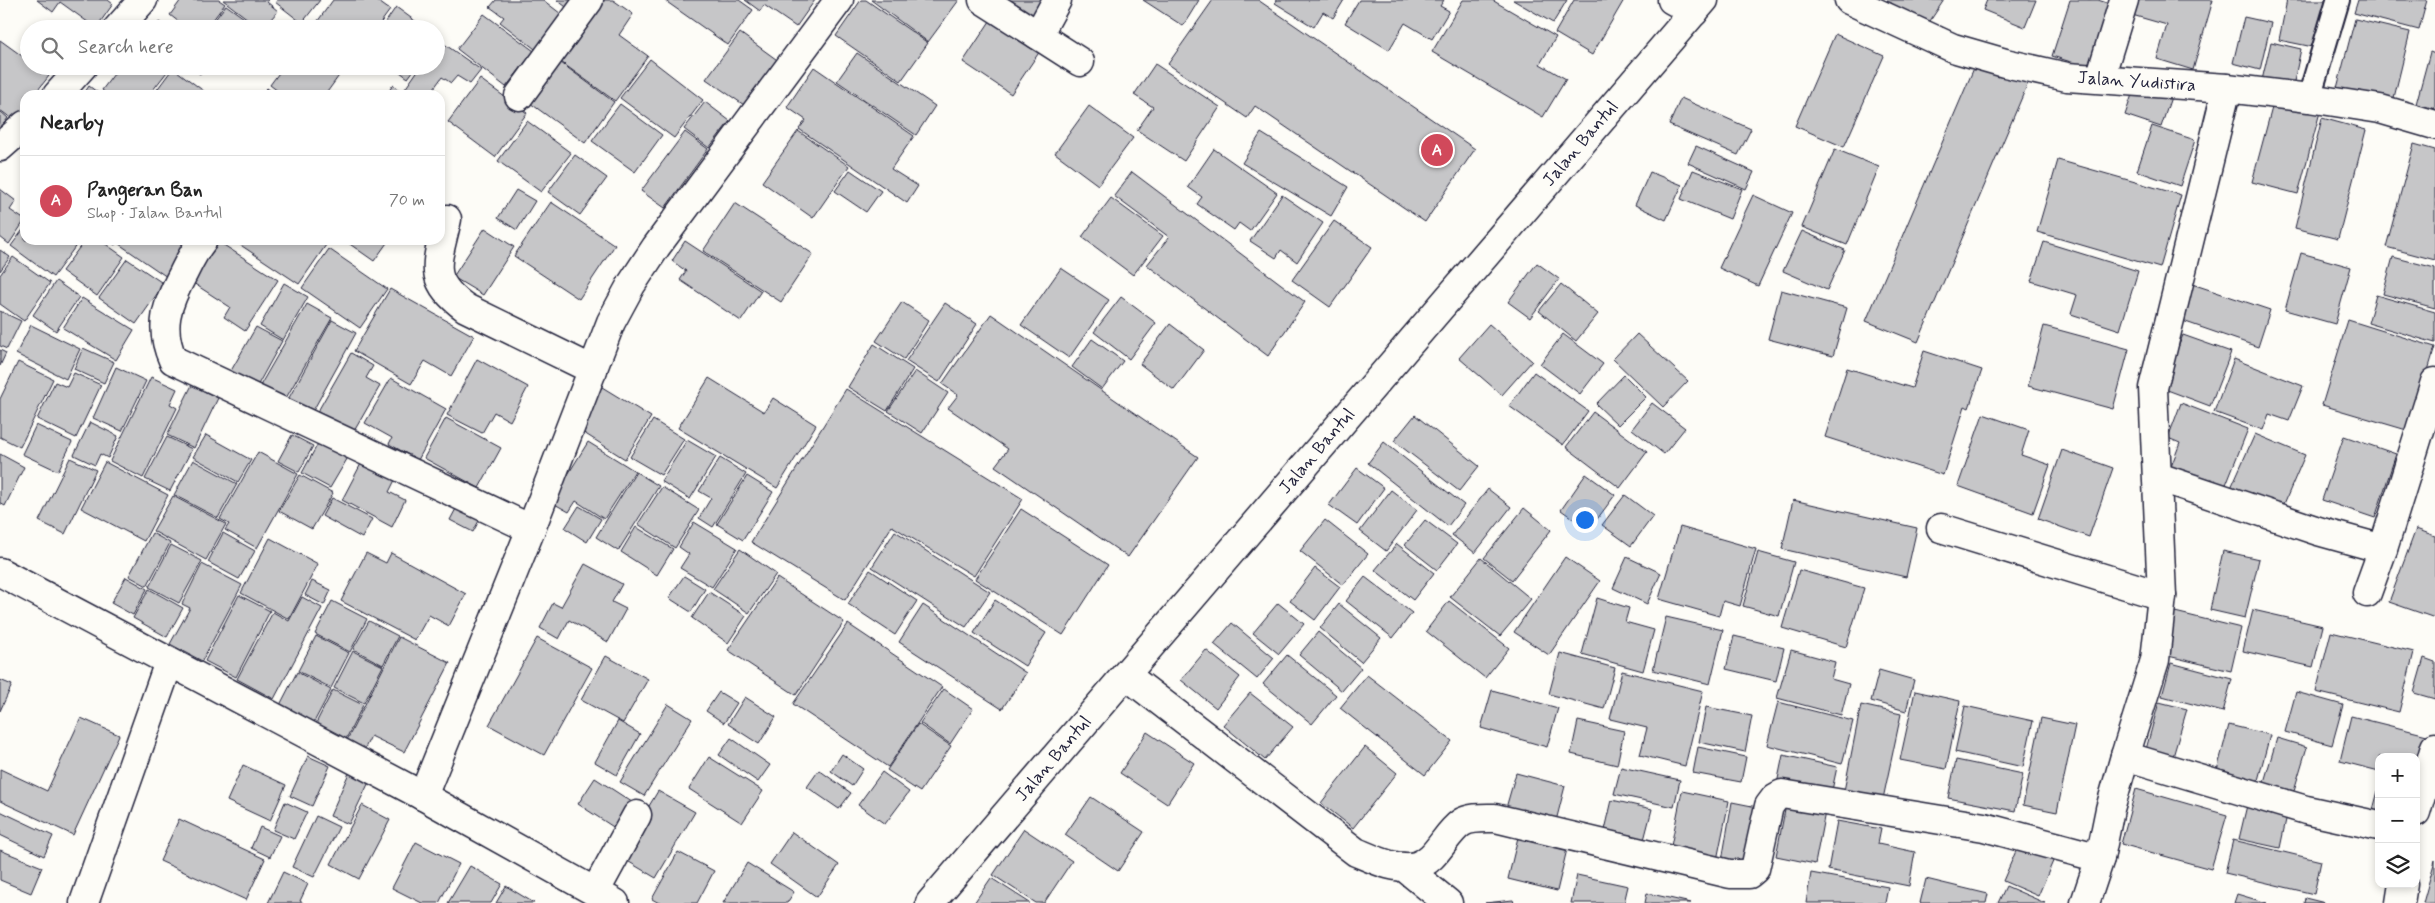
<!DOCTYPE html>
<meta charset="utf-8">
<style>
:root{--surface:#fff;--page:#f6f6f6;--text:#222;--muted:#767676;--line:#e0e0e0;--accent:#d1495b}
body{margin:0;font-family:Mynerve,sans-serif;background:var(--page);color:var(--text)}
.controls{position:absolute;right:15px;bottom:15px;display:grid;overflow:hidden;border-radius:10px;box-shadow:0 2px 8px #0003}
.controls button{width:45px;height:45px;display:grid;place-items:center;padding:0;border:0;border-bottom:1px solid var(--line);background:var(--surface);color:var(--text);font:25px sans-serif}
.you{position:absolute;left:1584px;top:519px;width:18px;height:18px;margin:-12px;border:4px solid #fff;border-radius:50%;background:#1a73e8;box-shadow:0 0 0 8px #1a73e833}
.badge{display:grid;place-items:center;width:32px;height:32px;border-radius:50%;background:var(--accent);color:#fff;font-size:16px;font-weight:700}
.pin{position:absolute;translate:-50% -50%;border:2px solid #fff;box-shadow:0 1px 5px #0006}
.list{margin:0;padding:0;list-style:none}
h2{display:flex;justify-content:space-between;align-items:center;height:65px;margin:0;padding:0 20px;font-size:21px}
h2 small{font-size:16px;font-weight:400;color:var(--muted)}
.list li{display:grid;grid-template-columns:32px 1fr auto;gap:15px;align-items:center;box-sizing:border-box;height:90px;padding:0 20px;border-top:1px solid var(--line)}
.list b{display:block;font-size:19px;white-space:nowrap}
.list p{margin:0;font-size:16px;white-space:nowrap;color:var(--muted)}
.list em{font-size:16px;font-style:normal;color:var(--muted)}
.icon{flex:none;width:28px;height:28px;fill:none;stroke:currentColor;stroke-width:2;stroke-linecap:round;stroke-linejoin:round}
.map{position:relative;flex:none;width:2435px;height:903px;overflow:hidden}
.search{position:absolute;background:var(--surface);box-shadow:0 2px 8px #0003;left:20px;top:20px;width:425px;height:55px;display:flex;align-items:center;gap:12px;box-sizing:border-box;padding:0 18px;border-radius:28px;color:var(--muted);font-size:19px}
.panel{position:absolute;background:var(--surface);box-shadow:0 2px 8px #0003;left:20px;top:90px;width:425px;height:155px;border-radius:15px}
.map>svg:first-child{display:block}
.building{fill:#c6c6c8;stroke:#22223b}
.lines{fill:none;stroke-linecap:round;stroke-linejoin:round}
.lane-casing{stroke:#22223b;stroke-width:26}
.street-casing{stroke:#22223b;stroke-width:31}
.primary-casing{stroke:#22223b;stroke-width:31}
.lane{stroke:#fdfcf7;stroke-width:22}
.street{stroke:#fdfcf7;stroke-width:28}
.primary{stroke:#fdfcf7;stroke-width:28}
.labels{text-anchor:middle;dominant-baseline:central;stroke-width:4.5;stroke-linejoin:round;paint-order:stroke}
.street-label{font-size:18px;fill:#22223b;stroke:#fdfcf7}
</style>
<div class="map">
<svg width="2435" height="903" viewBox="0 0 2435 903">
<rect width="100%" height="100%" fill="#fdfcf7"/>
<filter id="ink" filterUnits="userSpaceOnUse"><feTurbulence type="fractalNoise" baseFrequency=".02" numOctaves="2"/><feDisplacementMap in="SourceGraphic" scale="10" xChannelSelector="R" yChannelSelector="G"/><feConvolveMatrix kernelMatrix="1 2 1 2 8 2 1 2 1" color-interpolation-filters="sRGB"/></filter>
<g filter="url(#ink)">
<path class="building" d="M37,0h71l5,4 -17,24 -36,-26 -7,10z
M181,0h38l6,4 -19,25h-18l-18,-14z
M223,0h45l-1,2 11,9 -7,8 7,5 -3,5h-14z
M277,0h43l-18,23 -27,-21z
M333,0h43l14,10 -14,19h-64z
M496,0h47l22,17 -26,35 -39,-30 4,-5 -14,-10z
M557,0h21l-8,10z
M595,0h18l20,14 -14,21 29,21 -33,45 -61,-44z
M664,0h75l14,10 -25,35z
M745,0h70l-19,27 -32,-22 -4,6z
M861,0h5l62,43 -27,38 -65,-45z
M871,0h88l-31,42z
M1004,0h45l-12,20z
M1143,0h56l-16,26z
M1213,0h45l217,149 -50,73 -170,-116 -8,12 -79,-54z
M1277,0h67l-11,18 -10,-6 -9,15 -39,-24z
M1359,0h85l-4,6 9,5 -17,28 -27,-16 -16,27 -44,-27z
M1463,0h29l64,37 -16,27 26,15 -23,38 -111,-65z
M1513,0h54l-14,23z
M1574,0h50l-32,55 -37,-22z
M1887,0h57l-18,27z
M1987,0h49l-11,27 -42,-17z
M2070,0h28l18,6 -20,64 -44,-14z
M2129,0h84l-20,70 -36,-11 10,-34 -42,-12z
M2287,0h41l-10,48 -39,-8z
M2358,0h69l-8,30 -65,-17z
M226,5l32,23 -1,1h-49z
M396,7l30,22h-45z
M484,14l50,37 -28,36 -49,-38z
M2244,17l27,6 -11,47 -27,-7z
M992,18l48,33 -29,43 -48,-32z
M2355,19l55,13 -18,74 -56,-14z
M159,22l10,7h-15z
M740,33l40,29 -33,45 -41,-28z
M1835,34l49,22 -40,91 -49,-21z
M0,40l29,21v5h7l13,10 -15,19h-9v13l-10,13 -15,-11z
M440,41l41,29 -11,14 -13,-8 -6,7 -9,-6 -13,18h-16l-8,-6 16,-23h15v-20z
M2271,42l30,7 -8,37 -31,-6z
M2430,52l5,2v55l-19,-5z
M857,53l78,53 -19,29 -79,-54z
M553,57l61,45 -29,41 -62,-45z
M650,59l53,41 -29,38 -54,-40z
M1977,61l51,22 -110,259 -52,-21z
M1155,64l65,43 -36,54 -47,-31 16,-23 -19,-12z
M120,66h48l2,2 -21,27h-41l-6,-5z
M189,66h17l-6,8z
M284,66h62l-21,29h-42l-13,-10z
M392,66h25l-9,12z
M814,67l100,69 -23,33 27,17 -11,17 -108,-74 7,-9 -19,-13z
M173,68l36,27h-56z
M480,79l47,34 -32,44 -47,-35z
M2136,83l36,11 -11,33 -36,-12z
M393,85l13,10h-20z
M89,86l12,9h-18z
M267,88l9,7h-15z
M1681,98l70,31 -13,26 -69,-30z
M2274,100l46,12 -22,82 -46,-12z
M705,102l25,19 -21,27 -25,-19z
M620,104l42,31 -27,37 -43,-31z
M1089,106l44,32 -35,47 -43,-32z
M0,111l8,7 -8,11z
M2322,118l44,12 -28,109 -43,-11z
M527,121l44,32 -30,39 -43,-31z
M2152,126l43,14 -15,46 -43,-15z
M798,131l51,35 -36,52 -51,-36z
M685,132l23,17 -43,59 -24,-17z
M1261,133l87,54 -17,29 -89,-53z
M2414,144l21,6v110l-49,-13z
M1696,146l58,26 -8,17 -58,-26z
M1214,149l63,44 -27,38 -11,-8 -5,7 -37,-26 5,-7 -14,-10z
M1835,149l44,18 -32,78 -45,-18z
M575,155l32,23 -27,37 -32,-23z
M2058,160l123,35 -21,73 -123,-36z
M850,170l31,21 -15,21 -31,-21z
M1693,170l49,19 -12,30 -49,-20z
M1132,172l173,130 -37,54 -121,-91 22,-28 -55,-41z
M1650,172l32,13 -16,35 -31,-15z
M0,189l16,12 -6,9 15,10 -16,24 -9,-7z
M516,190l19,11 -18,29 -19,-12z
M1282,195l41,28 -26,39 -16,-12 -5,8 -26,-17z
M1753,195l39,18 -34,73 -39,-18z
M1111,198l52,38 -30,39 -51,-38z
M551,202l64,43 -36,54 -65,-43z
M735,203l78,51 -32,48 -78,-51z
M1334,221l38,26 -42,60 -38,-27z
M25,227v13h55l-27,37 -42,-31z
M485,228l29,19 -31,48 -30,-18z
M1802,231l43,19 -18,40 -44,-19z
M85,240h15l24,17 -27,39 -35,-25z
M108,240h11l-4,5z
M122,240h71l-26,37 -48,-33z
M216,240l62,40 -33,51 -21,-14 6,-10 -43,-28z
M233,240h86l7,5 -27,39z
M344,240h45l-15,21z
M685,241l76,50 -20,30 -61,-41 6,-9 -14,-10z
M2044,242l94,29 -18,59 -49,-16 6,-19 -46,-14z
M329,249l58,40 -27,39 -58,-40z
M0,250l10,7 -10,14z
M2301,253l50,14 -16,57 -50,-14z
M13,257l37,26 -26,38 -24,-17v-29z
M2393,257l42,11v40l-52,-14z
M127,259l37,25 -28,40 -37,-26z
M1537,263l22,16 -29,39 -22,-16z
M1061,268l48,32 -40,58 -48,-33z
M56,281l23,16 -23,34 -23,-16z
M284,283l24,14 -25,43 -23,-14z
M2189,283l81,27 -12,37 -81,-28z
M1561,284l37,30 -22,27 -37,-30z
M390,289l84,47 -23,40 -26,-15 -14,23 -57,-33z
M1781,290l66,18 -14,48 -65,-17z
M2376,295l59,17v31l-67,-20z
M1121,297l35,26 -27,36 -35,-27z
M82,298l52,32 -18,30 -53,-32z
M902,302l27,18 -25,39 -28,-18z
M945,303l32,21 -38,58 -33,-21z
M307,304l25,14 -50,87 -25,-14z
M0,311l21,10 -14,28 -7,-3z
M991,314l207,143 -70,100 -133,-91 13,-17 -60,-41 10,-13 -16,-11z
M332,320l24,13 -47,85 -24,-13z
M2348,320l87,27 -25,84 -88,-26z
M1170,324l34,26 -30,40 -34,-26z
M1489,324l43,37 -30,34 -43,-37z
M31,325l49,24 -14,30 -50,-25z
M2044,326l85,23 -16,60 -85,-23z
M256,327l26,14 -27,49 -27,-14z
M1563,334l40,30 -23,30 -40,-30z
M1637,334l51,47 -25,26 -50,-48z
M2183,335l48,17 -21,54 -48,-18z
M1092,339l31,22 -21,28 -30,-22z
M874,344l39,25 -26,42 -39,-24z
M83,348l31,14 -10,21 -30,-14z
M0,350l6,3 -6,13z
M1924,351l58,19 -13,38 -4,-2 -22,69 -118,-38 22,-69 65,20z
M351,353l22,13 -7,12 14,8 -27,47 -39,-15z
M477,359l51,28 -18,34 -16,-9 -12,21 -35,-18z
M2234,359l69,27 -14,35 -20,-7 -6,16 -49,-18z
M18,362l35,17 -33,68 -20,-10v-38z
M116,367l30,14 -24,50 -29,-13z
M915,371l33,22 -26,40 -34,-22z
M1534,372l54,39 -25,34 -54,-39z
M74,373l27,12 -25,53 -39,-19 18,-37 12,5z
M1624,375l22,22 -28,28 -22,-21z
M151,377l26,12 -7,15 7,4 -34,70 -33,-17z
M391,378l55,31 -28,51 -29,-16 3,-6 -27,-15z
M709,378l55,34 9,-14 43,27 -39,63 -99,-60z
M192,385l26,13 -24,50 -27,-13z
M602,387l49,30 -26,42 -49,-31z
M846,389l177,110 -49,77 -82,-50 -47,74 -94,-58z
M1652,403l33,25 -21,26 -32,-25z
M2181,403l67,26 -25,63 -54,-20 11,-29 -12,-5z
M1593,412l54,40 -27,36 -54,-41z
M1983,414l46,16 -8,25 29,10 -17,48 -75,-27z
M1415,415l64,51 -20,25 -65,-50z
M446,418l55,30 -22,40 -55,-30z
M653,420l31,19 -23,36 -31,-18z
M90,422l28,14 -10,22 -8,-4 -5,11 -21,-10z
M36,425l36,17 -14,29 -36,-17z
M2255,434l50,21 -24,56 -51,-21z
M206,435l45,25 -13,22 -45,-25z
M292,435l21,11 -14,26 -21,-11z
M2344,436l52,18 -21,64 -53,-18z
M167,437l25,12 -22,42 -25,-12z
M321,438l29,16 -20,34 -28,-15z
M687,440l29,17 -26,42 -29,-18z
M588,442l47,29 -31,48 -28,-18 -7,11 -18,-10z
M1384,442l80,63 -16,21 -80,-63z
M2062,450l51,18 -24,69 -51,-18z
M258,452l40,22 -41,74 -32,-18 4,-6 -9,-5z
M0,454l24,13 -19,39 -5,-3z
M70,458l26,12 -31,64 -26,-13z
M364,458l33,18 -8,16 16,8 -13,27 -50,-27z
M720,458l26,16 -33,53 -14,-9 12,-20 -12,-7z
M193,460l44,24 -19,34 -44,-23z
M105,462l63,33 -24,46 -63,-33z
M1357,468l27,20 -27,37 -28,-20z
M636,472l23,14 -41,65 -22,-14z
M1586,474l29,21 -26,35 -28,-20z
M300,475l33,18 -21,36 -33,-18z
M747,476l26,16 -30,48 -26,-16z
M662,487l37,23 -24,38 -37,-24z
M1488,489l23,18 -36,46 -23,-18z
M1391,490l26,20 -31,41 -26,-20z
M1625,495l28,21 -22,30 -29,-21z
M173,496l53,28 -20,36 -53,-29z
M332,498l40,21 -10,19 -40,-22z
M1793,500l124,28 -11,49 -124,-28z
M459,503l23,12 -9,17 -23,-12z
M579,506l22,13 -14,23 -22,-14z
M1524,508l27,22 -39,50 -28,-22z
M1021,509l87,56 -45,70 -88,-56z
M1325,520l43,34 -25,31 -43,-34z
M1425,520l32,24 -20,26 -32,-25z
M694,522l43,26 -25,39 -32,-19 9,-14 -10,-7z
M636,527l37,22 -16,26 -36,-23z
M1680,527l76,22 -16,57 -17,-5 -4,15 -60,-17z
M2416,529l19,7v82l-46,-16z
M895,531l95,61 -24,35 -94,-60z
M152,533l18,10 -23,43 -18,-10z
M223,533l32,18 -16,28 -31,-17z
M270,538l48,26 -29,55 -48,-26z
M1397,544l37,29 -21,27 -38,-30z
M171,545l31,16 -23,42 -30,-16z
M740,549l36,25 -27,39 -36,-24z
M2223,551l36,8 -14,59 -35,-8z
M1758,552l36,10 -15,54 -36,-10z
M366,553l20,10 5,-10 75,41 -17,32 -20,-11 -14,25 -74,-39z
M1565,557l35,24 -51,74 -35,-23z
M1627,557l34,16 -14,31 -34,-16z
M1481,558l50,41 -31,37 -50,-39z
M202,564l40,21 -40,76 -32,-17 20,-36 -8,-4z
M585,564l37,20 -10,18 14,7 -18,33 -39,-22 -10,19 -19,-11 13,-25 8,4z
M1315,568l25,19 -25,33 -25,-19z
M870,570l47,31 -22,34 -47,-31z
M1799,570l65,18 -18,59 -64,-19z
M684,576l21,13 -14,23 -22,-14z
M126,577l21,12 -14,26 -22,-12z
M1365,577l47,36 -19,25 -47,-37z
M777,578l67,44 -48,73 -68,-45z
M312,581l19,9 -7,15 -19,-10z
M149,589l34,19 -16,29 -34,-19z
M709,592l37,24 -18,27 -36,-25z
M239,595l31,16 -34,66 -31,-16z
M302,597l20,11 -48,91 -37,-20 36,-67 16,9z
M1597,598l32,10 -4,14 29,8 -11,41 -61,-17z
M995,600l51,33 -21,33 -51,-33z
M332,601l35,18 -17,33 -35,-18z
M1449,601l60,47 -24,30 -59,-47z
M1278,603l26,21 -25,30 -26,-21z
M1339,604l42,34 -20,24 -41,-34z
M923,605l103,68 -24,36 -103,-67z
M2253,610l70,16 -10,41 -70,-16z
M2175,612l66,16 -10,43 -67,-16z
M1666,617l57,13 -13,54 -57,-14z
M369,621l29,15 -15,29 -30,-16z
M1232,623l42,35 -17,21 -43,-35z
M848,624l94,63 -54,80 -95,-63z
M1318,632l43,36 -19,23 -43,-36z
M2331,632l83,20 -15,60 -83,-20z
M316,636l33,17 -18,35 -33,-17z
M1734,636l50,12 -8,33 -50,-12z
M399,637l51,26 -46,89 -33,-16 -8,16 -17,-10z
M537,638l55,30 -48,87 -55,-30z
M1206,650l34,27 -24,31 -35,-28z
M1791,650l44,12 -4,17 18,5 -8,31 -64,-17z
M353,651l30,15 -19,37 -30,-15z
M1560,653l55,15 -11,41 -55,-15z
M1287,655l49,40 -24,29 -49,-40z
M606,656l42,23 -25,44 -42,-23z
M2424,658l11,4v37l-21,-6z
M2171,663l61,16 -9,33 -61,-16z
M1879,670l35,10 -8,31 -35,-10z
M1622,671l81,20 -18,75 -45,-11 7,-27 -37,-9z
M297,672l34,18 -17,32 -34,-17z
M1367,675l85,66 -27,34 -85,-67z
M0,680l12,5 -12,26z
M944,689l29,20 -23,35 -30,-21z
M333,690l30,15 -19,38 -30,-16z
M1492,690l66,18 -11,39 -66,-19z
M1915,691l45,10 -14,68 -46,-9z
M719,692l18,11 -13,20 -18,-12z
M2296,692l47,13 -11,40 -47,-13z
M1250,693l43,34 -28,33 -42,-35z
M745,697l31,20 -17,27 -31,-20z
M1778,702l75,19 -11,43 -75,-19z
M2159,702l28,7 -15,51 -27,-7z
M668,704l24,15 -48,77 -24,-14z
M1861,705l40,9 -18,85 -39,-8z
M1965,706l68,15 -10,46 -68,-15z
M1706,707l46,9 -7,36 -46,-10z
M2351,716l76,19 -11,44v-22h-37v14l-39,-10z
M81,718l38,17 -46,100 -73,-34v-32l47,22z
M2041,718l34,7 -18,87 -34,-7z
M618,721l22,13 -23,41 -22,-13z
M1578,721l46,10 -7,34 -46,-11z
M918,724l33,22 -31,46 -33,-22z
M2229,725l41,10 -13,49 -41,-10z
M1147,732l47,31 -27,41 -47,-31z
M731,738l39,27 -12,17 -39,-27z
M2277,738l30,9 -15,50 -30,-8z
M1365,747l32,26 -44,55 -32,-25z
M1698,747l48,10 -5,25 -48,-9z
M842,754l21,15 -11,17 -21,-15z
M1783,755l54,12 -6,28 -54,-11z
M308,756l22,10 -18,40 -22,-10z
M709,757l54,34 -21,32 -53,-34z
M1956,760l67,14 -8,37 -67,-13z
M243,765l43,20 -16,36 -43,-20z
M1621,767l59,13 -6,27 -60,-13z
M819,770l32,23 -12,16 -32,-22z
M882,772l27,20 -24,32 -27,-19z
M349,773l20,9 -20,42 -19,-8z
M1516,773l49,13 -9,35 -50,-13z
M595,778l43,28 -17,26 -43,-28z
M2379,787v29l-7,-2z
M2136,789l91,26 -16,54 -90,-25z
M658,791l37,21 -39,66 -37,-22z
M1682,791l47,10 -12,59 -47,-9z
M1091,797l53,35 -26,39 -53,-36z
M1612,800l40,9 -8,31 -39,-10z
M2248,801l40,9 -8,38 -41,-9z
M285,802l22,10 -13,27 -21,-9z
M1732,802l25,5 -10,59 -25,-5z
M362,805l28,15 -31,59 -28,-15z
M1786,805l39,7 -10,52 -39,-8z
M0,811l53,25 -9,20 -44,-21z
M316,816l23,11 -25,50 -22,-10z
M179,819l86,40 -19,41 -86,-39z
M1837,821l44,8 -3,15 37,8 -6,34 -81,-16z
M260,827l20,9 -10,21 -19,-9z
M1024,829l48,32 -28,42h-8l-43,-28z
M792,832l47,33 -22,32 -47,-33z
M1519,833l49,12 -11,46 -49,-12z
M2233,840l88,21 -7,33 -89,-21z
M416,842l43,22 -20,39h-17l-30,-15z
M2019,844l35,15 -16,37 -35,-15z
M0,850l42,17 -11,26 -31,-13z
M678,852l36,19 -17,32h-38l-7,-4z
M2435,860v43h-12z
M747,863l47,29 -7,11h-64z
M470,866l32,18 -11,19h-43z
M283,872l25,12 -8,17 3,2h-35z
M1811,873l77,14 -3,16h-79z
M1577,875l51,11 -4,17h-53z
M991,878l39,25h-56z
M1926,879l62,15 -2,9h-66z
M506,886l28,17h-38z
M2006,886l39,17h-47z
M1647,893l44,10h-46z
M2237,894l30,9h-33z
M2305,898l20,5h-21z
M1513,900l1,3h-29z"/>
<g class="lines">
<defs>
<path id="lane" d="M2309,98l29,-98"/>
<g id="street">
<path d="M983,0l97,62"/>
<path d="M1672,0l22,12"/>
<path id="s1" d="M1849,0l104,48 52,15 62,14 160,11 82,10 71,11 55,16"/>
<path d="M117,29l26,-29"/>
<path d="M1038,35l19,-35"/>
<path d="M2100,78l24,-78"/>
<path d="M57,95l26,-29"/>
<path d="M519,96l70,-96"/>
<path d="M0,147l25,-22"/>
<path d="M447,219c-9,43 -22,60 19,89l127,62"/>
<path d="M203,240c-9,11 -14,22 -20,34 -16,30 -25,53 -10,86l358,169"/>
<path d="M2158,477l160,54 65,18"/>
<path d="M1941,528l221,68"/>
<path d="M0,572l423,224 192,107"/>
<path d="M2367,593l16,-44 52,-167"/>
<path d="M1126,675l230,177c17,7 41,19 60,14 21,-6 28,-31 45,-43 9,-6 23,-5 34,-5l235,56h19l6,-5 14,-63 6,-8 7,-4 202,33 116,31"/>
<path d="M2125,756l181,54 73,16"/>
<path d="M423,796l108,-267 80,-207 20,-37 25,-38 183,-247"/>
<path d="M2416,812l19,-65"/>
<path d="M1404,867l44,36"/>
<path d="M595,892l42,-77"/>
<path d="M84,903l85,-241"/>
<path d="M2085,903l15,-45 10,-49 15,-53 30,-96 7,-64 -9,-208 74,-300"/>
<path d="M2400,903l3,-19"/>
</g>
<g id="primary">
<path id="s2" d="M930,903l774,-903"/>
</g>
</defs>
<use href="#lane" class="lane-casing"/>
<use href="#street" class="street-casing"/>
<use href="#primary" class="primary-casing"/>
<use href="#lane" class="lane"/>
<use href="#street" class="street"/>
<use href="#primary" class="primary"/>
</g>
</g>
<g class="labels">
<g class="street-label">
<text stroke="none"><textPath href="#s1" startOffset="302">Jalan Yudistira</textPath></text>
<text stroke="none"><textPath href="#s2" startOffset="1000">Jalan Bantul</textPath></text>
<text stroke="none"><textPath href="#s2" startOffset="595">Jalan Bantul</textPath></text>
<text stroke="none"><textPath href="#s2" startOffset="190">Jalan Bantul</textPath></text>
</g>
</g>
</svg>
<div class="controls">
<button>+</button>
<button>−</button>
<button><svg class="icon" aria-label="layers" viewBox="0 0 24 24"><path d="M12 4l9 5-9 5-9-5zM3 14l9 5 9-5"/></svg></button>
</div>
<div class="you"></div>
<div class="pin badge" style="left:1437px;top:150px">A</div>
<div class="search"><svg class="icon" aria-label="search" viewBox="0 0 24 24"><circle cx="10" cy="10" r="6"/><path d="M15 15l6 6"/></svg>Search here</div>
<section class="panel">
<h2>Nearby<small></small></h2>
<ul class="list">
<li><span class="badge">A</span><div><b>Pangeran Ban</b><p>Shop · Jalan Bantul</p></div><em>70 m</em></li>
</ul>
</section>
</div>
